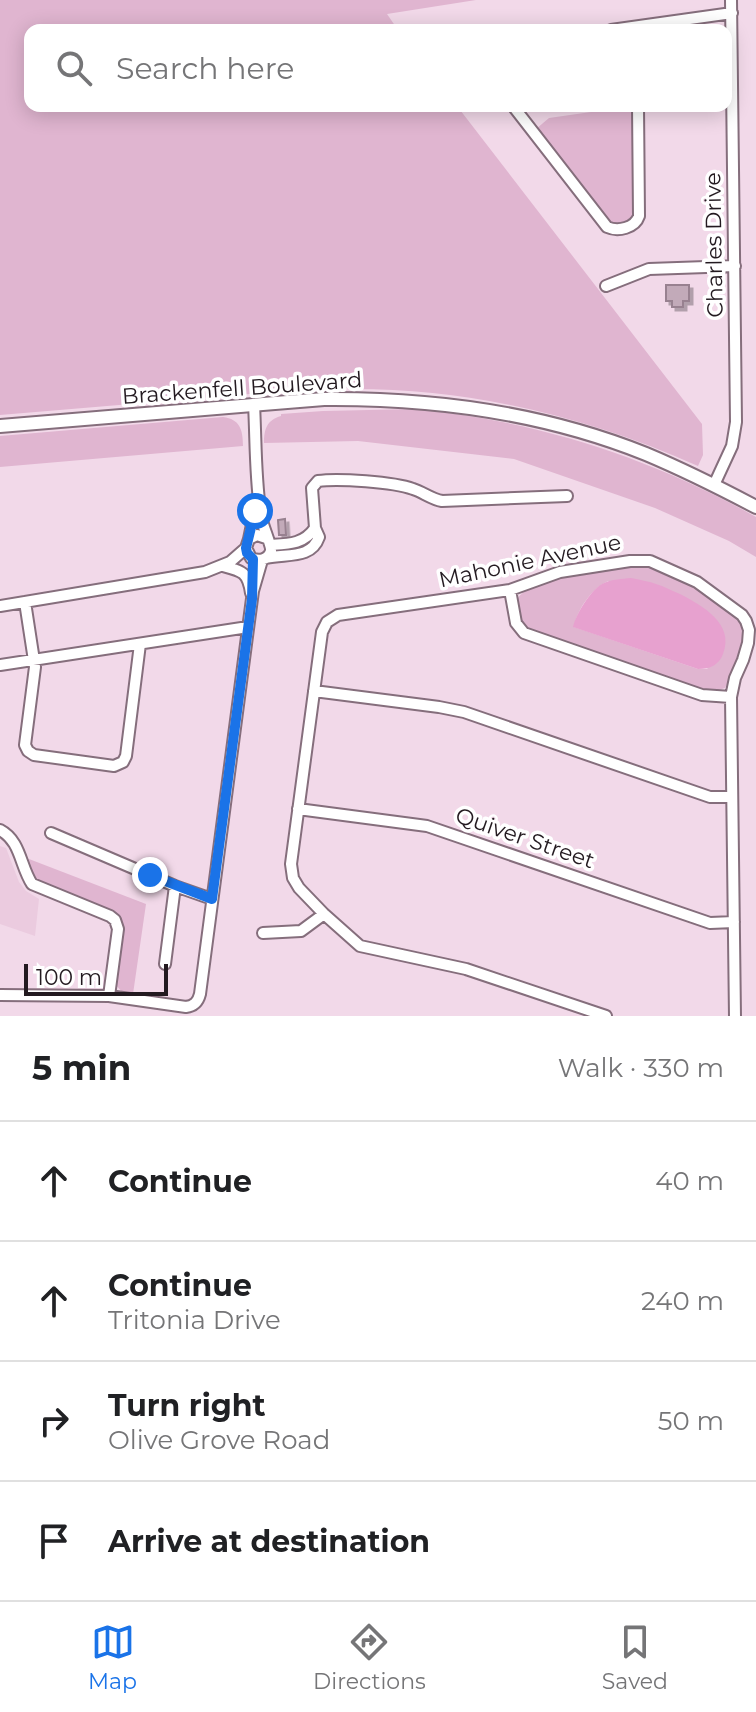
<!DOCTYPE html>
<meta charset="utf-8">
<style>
:root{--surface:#fff;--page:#f2f2f2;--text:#202124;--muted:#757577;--line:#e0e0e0;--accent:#1a73e8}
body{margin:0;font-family:Montserrat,sans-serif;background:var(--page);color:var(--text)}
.scale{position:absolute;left:24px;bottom:20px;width:144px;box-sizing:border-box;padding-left:8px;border:4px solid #231a20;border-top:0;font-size:22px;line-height:28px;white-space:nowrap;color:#231a20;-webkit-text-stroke:6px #fff;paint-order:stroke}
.stop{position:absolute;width:24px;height:24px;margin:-18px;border:6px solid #1a73e8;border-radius:50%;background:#fff}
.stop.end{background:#1a73e8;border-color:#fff;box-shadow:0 2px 8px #0008}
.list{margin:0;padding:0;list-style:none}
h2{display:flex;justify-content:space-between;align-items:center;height:104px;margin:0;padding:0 32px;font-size:34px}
h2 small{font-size:26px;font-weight:400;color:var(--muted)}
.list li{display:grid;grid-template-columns:52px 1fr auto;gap:24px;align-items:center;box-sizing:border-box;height:120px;padding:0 32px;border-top:2px solid var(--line)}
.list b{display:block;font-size:30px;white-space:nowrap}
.list p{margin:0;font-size:26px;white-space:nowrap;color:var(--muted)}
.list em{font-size:26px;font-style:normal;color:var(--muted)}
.icon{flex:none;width:44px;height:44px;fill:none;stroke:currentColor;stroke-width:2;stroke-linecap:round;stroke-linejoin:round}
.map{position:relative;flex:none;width:756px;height:1016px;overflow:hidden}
.search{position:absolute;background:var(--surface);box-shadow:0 4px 20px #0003;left:24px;right:24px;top:24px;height:88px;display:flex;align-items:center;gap:20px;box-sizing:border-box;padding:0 28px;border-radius:16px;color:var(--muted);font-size:30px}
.sheet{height:584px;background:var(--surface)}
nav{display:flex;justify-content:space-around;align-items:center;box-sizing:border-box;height:112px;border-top:2px solid var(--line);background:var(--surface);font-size:22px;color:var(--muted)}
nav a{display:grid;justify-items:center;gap:4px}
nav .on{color:var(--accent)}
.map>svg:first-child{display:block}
.built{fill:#ebcbdf}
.green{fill:#e0b5d0;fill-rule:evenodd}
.water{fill:#e7a1cf}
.building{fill:#c2aab9;stroke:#988190;stroke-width:2;filter:url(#shadow)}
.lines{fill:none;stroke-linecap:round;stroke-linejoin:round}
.minor-casing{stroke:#856e7c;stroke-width:14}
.tertiary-casing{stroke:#856e7c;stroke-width:16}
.minor{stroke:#fff;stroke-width:10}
.tertiary{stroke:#fff;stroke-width:12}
.route{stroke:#1a73e8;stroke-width:10}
.labels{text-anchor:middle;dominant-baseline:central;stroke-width:7;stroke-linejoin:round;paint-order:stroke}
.street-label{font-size:22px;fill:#231a20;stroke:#fff}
</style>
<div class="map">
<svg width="756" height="1016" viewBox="0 0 756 1016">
<defs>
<filter id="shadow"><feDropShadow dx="3.5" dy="3.5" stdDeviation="0" flood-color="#0004"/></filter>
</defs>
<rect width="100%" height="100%" fill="#f2d9e9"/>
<path class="built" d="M0,846l6,2 13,34 7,9 13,8 -4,37 -35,-12z"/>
<path class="green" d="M0,0h476l-89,14 11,16h-368v76h427l245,318 1,31 -5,11c-110,-49 -224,-77 -345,-77 -10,-1 -20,-3 -30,-4 -16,-2 -33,3 -49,7l-274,23z
M633,106l1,110c-5,8 -14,9 -23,8l-75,-95 13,-11z
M415,409c122,12 235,48 341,108v40l-27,-16 -74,-33 -141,-49 -156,-18 -94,2c0,-14 3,-23 17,-27v-2l42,-3z
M223,417c17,2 20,13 20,29l-243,21v-31z
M635,564c6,1 13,1 18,3 20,7 80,39 87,57 7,17 -6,49 -15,64l-12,4 -12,-2 -171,-59 -10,-8 -3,-23c14,-26 90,-31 118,-36zM608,581l100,88h-10l-124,-42c3,-17 17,-38 34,-46z
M29,859l117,45 -13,90 -11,-2 -6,-7 7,-57 -3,-9 -82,-36 -5,-5 -7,-18z"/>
<path class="water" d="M631,578c9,2 17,3 25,6 8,2 16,7 24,10 23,12 55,30 43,60 -4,11 -13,15 -25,15l-125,-42c3,-13 18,-38 31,-44 8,-4 18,-4 27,-5z"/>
<path class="building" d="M666,285h23v16h-6v6h-11v-6h-6z
M285,519l1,16h-7l-1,-15z"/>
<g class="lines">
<defs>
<path id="minor" d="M611,30l121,-17
M513,106l94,121c11,5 28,1 32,-11l-1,-110
M606,286l43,-17 86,-3
M254,404c2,38 1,75 7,112 1,9 11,30 10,35 -3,10 -13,10 -20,7l-5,-10 3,-9 8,-4 9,3
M714,485l18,-39 4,-24 -5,-422
M249,539l7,-34
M271,545c18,-1 33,-1 44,-17
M266,558c20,-5 45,2 53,-21l-4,-9 -3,-40 6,-7c20,-3 76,1 95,8 10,3 18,10 29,12l125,-5
M223,566c19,5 25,6 28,27
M510,590l6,33 8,10 178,62 29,2
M25,602l10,65 -10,78 3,6 6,4 80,11 9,-4 3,-6 14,-112
M0,606l205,-34 25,-10 16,-14
M0,665l248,-38
M314,691l125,16 25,5 246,85h22
M298,809l129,17 283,97 24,-1
M0,830c21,11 20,36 32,54l78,32 5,4 3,9 -9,67
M51,833l124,53 37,13
M263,933l38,-2 23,-17
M165,964l10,-78
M0,995l109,1 77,11c8,-1 12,-5 14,-13l53,-403 9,-31
M606,1016l-140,-47 -106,-23 -36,-32 -25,-26 -6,-10 -2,-14 31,-232 5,-10 11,-7 172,-25 50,-18 70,-11h20l47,21 45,33 4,6 3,9 -1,13 -5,17 -8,18 -4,19 4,319"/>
<path id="tertiary" d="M0,426l324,-27c110,-1 220,14 322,55 38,16 74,34 110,53"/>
</defs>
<use href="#minor" class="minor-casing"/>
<use href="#tertiary" class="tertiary-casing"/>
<use href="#minor" class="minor"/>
<use href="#tertiary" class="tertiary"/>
</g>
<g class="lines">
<path class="route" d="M150,875l62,24 40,-300 1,-40 -6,-6 -1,-5 9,-37"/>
</g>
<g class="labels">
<g class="street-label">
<text transform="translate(714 245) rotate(-91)">Charles Drive</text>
<text transform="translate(242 388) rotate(-4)">Brackenfell Boulevard</text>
<text transform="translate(530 561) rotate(-12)">Mahonie Avenue</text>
<text transform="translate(525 838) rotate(19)">Quiver Street</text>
</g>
</g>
</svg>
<div class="scale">100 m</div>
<div class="stop" style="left:255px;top:511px"></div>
<div class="stop end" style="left:150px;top:875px"></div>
<div class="search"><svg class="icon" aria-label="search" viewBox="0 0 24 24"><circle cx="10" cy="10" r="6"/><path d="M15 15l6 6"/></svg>Search here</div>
</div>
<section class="sheet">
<h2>5 min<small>Walk · 330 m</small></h2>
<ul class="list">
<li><svg class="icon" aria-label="ahead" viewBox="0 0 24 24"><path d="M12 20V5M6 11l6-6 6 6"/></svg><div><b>Continue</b></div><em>40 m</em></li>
<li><svg class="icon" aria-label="ahead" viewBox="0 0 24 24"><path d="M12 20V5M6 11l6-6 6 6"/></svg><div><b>Continue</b><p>Tritonia Drive</p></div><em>240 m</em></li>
<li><svg class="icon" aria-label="right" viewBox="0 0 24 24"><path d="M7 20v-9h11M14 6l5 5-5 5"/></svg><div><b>Turn right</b><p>Olive Grove Road</p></div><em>50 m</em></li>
<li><svg class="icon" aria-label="arrive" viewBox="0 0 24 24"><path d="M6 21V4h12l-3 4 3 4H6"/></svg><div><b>Arrive at destination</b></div></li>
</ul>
</section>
<nav>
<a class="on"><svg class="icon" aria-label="map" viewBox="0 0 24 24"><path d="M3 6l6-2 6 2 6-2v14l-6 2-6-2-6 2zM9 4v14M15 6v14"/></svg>Map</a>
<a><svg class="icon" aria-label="directions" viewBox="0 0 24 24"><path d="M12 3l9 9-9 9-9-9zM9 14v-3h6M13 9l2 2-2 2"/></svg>Directions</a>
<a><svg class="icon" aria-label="saved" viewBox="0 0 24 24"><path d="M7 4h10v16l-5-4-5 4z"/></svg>Saved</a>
</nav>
